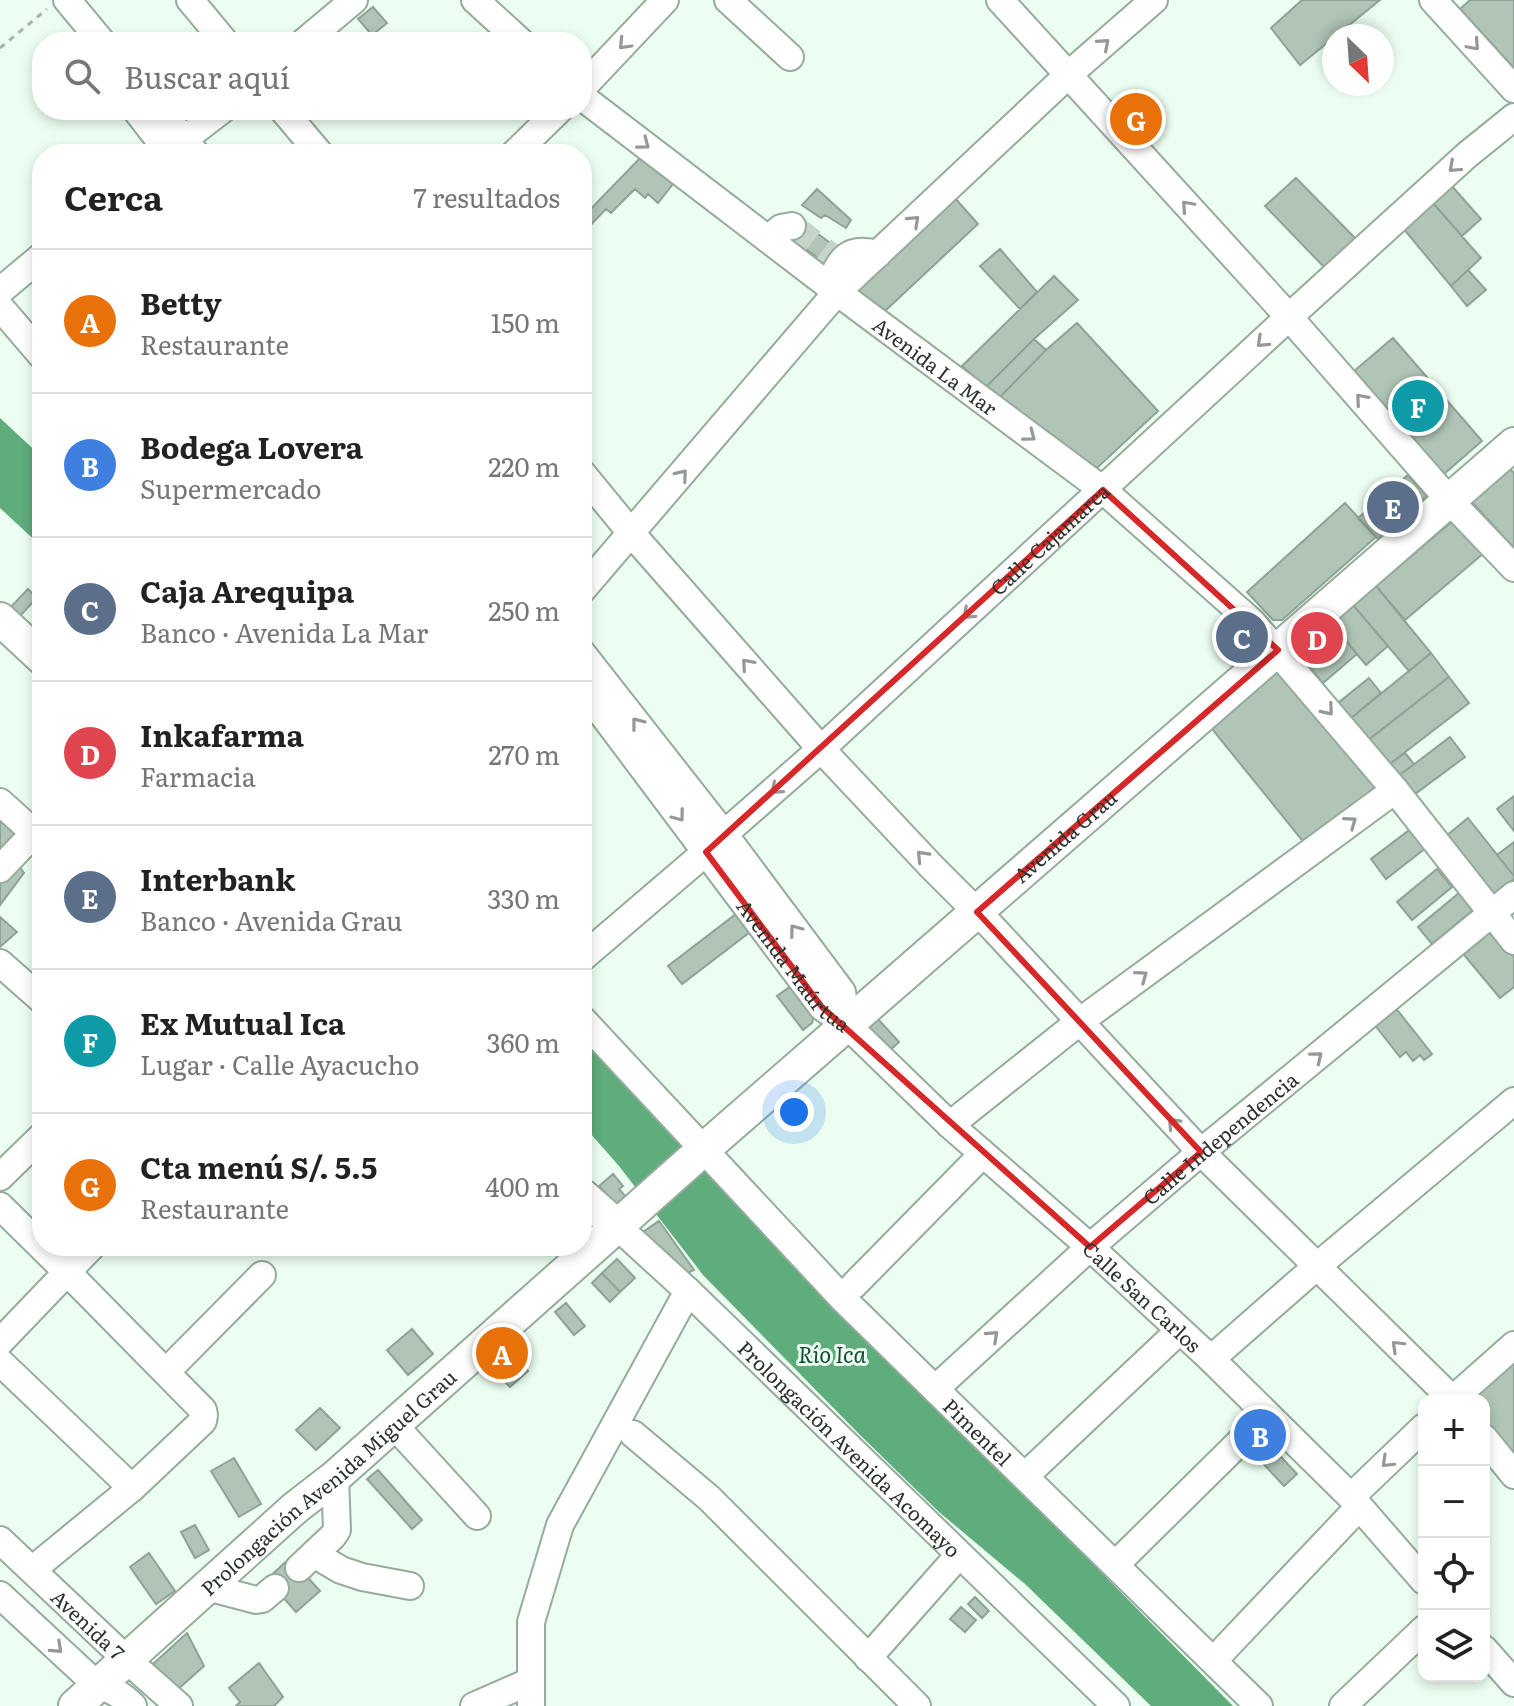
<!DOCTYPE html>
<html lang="es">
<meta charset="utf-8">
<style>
:root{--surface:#fff;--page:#f6f6f6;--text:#222;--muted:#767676;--line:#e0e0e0;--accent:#9d2984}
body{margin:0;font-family:Literata,serif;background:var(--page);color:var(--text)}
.controls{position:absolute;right:24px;bottom:24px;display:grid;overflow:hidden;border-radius:16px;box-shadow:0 4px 12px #0003}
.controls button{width:72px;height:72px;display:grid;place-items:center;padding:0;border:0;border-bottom:2px solid var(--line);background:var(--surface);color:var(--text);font:40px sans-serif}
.compass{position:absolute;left:1322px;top:24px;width:72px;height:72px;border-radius:50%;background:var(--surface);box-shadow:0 4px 12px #0003;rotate:155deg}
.you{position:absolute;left:794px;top:1112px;width:28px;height:28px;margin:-20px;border:6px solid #fff;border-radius:50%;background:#1a73e8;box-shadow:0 0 0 12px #1a73e833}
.badge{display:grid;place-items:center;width:52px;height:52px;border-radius:50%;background:var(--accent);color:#fff;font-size:26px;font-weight:700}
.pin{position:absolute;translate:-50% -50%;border:4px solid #fff;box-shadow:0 2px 8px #0006}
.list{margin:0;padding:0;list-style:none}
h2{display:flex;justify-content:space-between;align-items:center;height:104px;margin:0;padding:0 32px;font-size:34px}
h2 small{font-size:26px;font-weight:400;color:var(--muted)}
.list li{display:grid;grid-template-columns:52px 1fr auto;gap:24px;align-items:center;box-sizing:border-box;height:144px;padding:0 32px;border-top:2px solid var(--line)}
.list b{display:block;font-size:30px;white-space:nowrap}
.list p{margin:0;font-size:26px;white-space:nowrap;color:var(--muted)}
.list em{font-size:26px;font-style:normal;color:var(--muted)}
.icon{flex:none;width:44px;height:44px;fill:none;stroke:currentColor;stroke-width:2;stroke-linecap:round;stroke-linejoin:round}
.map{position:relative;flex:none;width:1514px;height:1706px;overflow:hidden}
.search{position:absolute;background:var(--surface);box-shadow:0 4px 12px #0003;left:32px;top:32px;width:560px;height:88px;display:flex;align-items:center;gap:20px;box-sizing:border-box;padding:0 28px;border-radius:32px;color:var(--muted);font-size:30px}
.panel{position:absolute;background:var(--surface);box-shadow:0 4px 12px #0003;left:32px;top:144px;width:560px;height:1112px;border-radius:32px}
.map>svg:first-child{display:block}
.water{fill:#5fac7c}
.building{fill:#b0c5b6;stroke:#8ea395;stroke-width:2}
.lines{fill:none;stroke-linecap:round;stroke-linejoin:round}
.minor-tunnel{stroke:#c5d5ca;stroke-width:26;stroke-dasharray:26 13;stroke-linecap:butt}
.minor-casing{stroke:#96ab9d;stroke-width:30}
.major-casing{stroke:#96ab9d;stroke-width:36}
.path{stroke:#a6b4aa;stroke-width:3;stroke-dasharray:6 6;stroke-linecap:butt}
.minor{stroke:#fff;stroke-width:26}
.major{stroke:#fff;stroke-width:32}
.oneway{stroke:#959996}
.marked{fill:none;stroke:#d62828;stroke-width:6;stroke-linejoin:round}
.labels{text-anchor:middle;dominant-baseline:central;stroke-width:6;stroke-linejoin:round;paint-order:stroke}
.street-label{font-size:20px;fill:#2b332d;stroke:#ecfef1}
.water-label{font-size:22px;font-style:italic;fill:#114c2c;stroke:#ecfef1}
</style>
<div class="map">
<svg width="1514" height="1706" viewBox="0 0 1514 1706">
<rect width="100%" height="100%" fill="#ecfef1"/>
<path class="water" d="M0,418l42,39v90l-42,-39z
M582,1036l130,142 521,528h-82l-126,-122 -86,-72 -80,-78 -156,-159 -84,-109 -37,-42z"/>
<path class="building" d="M1302,0h78l-80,65 -29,-37z
M1470,0h44v68l-54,-59z
M373,7l14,16 -15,12 -14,-16z
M640,158l33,26 -15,19 -10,-9 -3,4 -10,-9 -24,24 -5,-4 -23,24 -1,-15z
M1296,178l60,61 -32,28 -59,-61z
M1451,185l30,34 -19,17 -30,-34z
M817,189l34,31 -5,8 -21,-13 -4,3 -19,-13z
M954,197l24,27 -93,87 -29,-21z
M1432,202l49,56 -30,28 -48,-58z
M798,219l43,32 -11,16 -44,-33z
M1000,249l37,43 -17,17 -40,-43z
M1468,270l18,20 -19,16 -16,-20z
M1054,276l24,24 -44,39 -48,48 -24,-21z
M1077,323l81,88 -61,57 -99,-69 48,-49z
M1393,338l89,103 -38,33 -90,-103z
M1034,339l12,11 -48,49 -12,-12z
M1509,468l5,5v75l-42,-46z
M1408,475l19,21 -49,43 -20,-21z
M1345,503l31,34 -94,83h-9l-26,-28z
M1455,519l29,34 -79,67 -29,-34z
M1376,586l55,67 -22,18 -56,-66z
M28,589l9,9 -20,21 -9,-9z
M1353,605l35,41 -22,19 -35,-42z
M1331,623l26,31 -34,29 -26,-31z
M1431,653l18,24 -82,64 -17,-22z
M1280,667l97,121 -71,57 -98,-121z
M1449,677l20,26 -82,63 -20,-25z
M1369,678l12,15 -31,26 -12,-16z
M1450,737l15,20 -54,40 -15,-19z
M1405,753l9,11 -18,14 -9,-12z
M1514,796v35l-17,-22z
M0,806l25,23 -25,27z
M1468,818l46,58v3l-22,17 -47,-59z
M1412,828l15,19 -41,32 -15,-20z
M1514,842v34l-17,-21z
M15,860l9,13 -24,32v-27z
M1437,869l15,18 -40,33 -15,-18z
M1459,893l14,17 -41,34 -14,-17z
M736,914l14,18 -68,52 -14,-18z
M0,917l17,15 -17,15z
M1485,922l29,35v30l-14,11 -46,-55z
M791,986l23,30 -2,7 -9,7 -26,-34z
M1391,1002l41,52 -8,6 -4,-5 -7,6 -7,-9 -6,5 -30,-38z
M876,1017l23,25 -14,13 -23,-25z
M613,1174l10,12 -4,3 6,7 -9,9 -17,-19z
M659,1221l35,49 -10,5 -41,-43z
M617,1259l18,19 -15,14 -18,-19z
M602,1273l18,19 -10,10 -18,-19z
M566,1303l19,23 -11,9 -19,-23z
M412,1329l21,25 -25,21 -21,-25z
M506,1346l22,25 -18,16 -23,-24z
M1514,1358v99l-30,-37v-20h-8l1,-5z
M320,1408l20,20 -24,22 -20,-20z
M1258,1432l39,42 -13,12 -39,-42z
M234,1458l27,46 -22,13 -28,-46z
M378,1470l44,50 -10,9 -45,-50z
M195,1525l14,25 -14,8 -14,-26z
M149,1553l26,38 -19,13 -26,-37z
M290,1558l30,33 -24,21 -29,-33z
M975,1597l14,14 -7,7 -14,-14z
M961,1607l15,13 -11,12 -15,-13z
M187,1633l17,33 -27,24 -24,-26z
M259,1663l24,34 -9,9h-38l4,-4 -11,-14z"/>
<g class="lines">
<path class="minor-tunnel" d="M792,226l43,33"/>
<defs>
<g id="minor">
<path d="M67,0l35,42"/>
<path d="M190,0l35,42"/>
<path d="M475,0l46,42"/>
<path d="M728,0l62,57"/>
<path d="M1000,0l289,317 160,183 65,68"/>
<path d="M1433,0l81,89"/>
<path d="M304,42l50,-42"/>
<path d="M582,88l83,-88"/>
<path id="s1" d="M582,97l255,195 266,198 149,132 143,168 119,151"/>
<path d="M136,110l34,44"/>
<path d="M160,110l36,44"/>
<path d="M283,110l37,44"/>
<path d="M165,154l57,-44"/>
<path d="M514,154l45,-44"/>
<path d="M768,239l13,-11 11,-2"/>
<path d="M829,285c12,-26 18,-39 49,-31"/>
<path d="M0,291l42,-35"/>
<path d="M0,307l42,49"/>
<path d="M582,473l50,61 189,215 110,117 62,62 208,224 252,248"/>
<path d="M582,590l255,-298 231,-217 86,-75"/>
<path d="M582,653l142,181 118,158 5,33"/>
<path id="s2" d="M582,687l240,320 25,18 103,100 140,122 121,112 140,138 73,84"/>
<path d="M0,802l42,38"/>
<path d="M0,869l42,-44"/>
<path id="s3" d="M582,958l124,-106 18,-18 97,-85 468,-432 178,-162 47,-38"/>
<path d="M0,963l42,37"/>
<path id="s4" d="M582,1019l260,279 417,408"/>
<path d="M950,1125l129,-103 316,-232"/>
<path d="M0,1177l42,-41"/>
<path d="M0,1206l67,66 136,138 1,5 -1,6 -71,67 -100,82"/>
<path id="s5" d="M617,1226l71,65 428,415"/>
<path d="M854,1285l120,-122 8,-10"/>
<path d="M0,1342l92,-96"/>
<path d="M1211,1359l105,-92 198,-166"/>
<path d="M0,1362l132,126"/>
<path d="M166,1372l96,-97"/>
<path id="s6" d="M935,1389l155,-142 111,-95 313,-257"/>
<path d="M1452,1400l62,-55"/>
<path d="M393,1424l84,92"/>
<path d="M633,1434l76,64 208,208"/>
<path d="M1484,1438l30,37"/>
<path d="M1025,1476l154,-145"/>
<path d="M1351,1497l73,-70"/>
<path id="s7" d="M0,1540l126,119 53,47"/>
<path d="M314,1554l27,16 21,7 48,9"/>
<path d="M1115,1565l152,-150"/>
<path d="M299,1568l34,-32 4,-6 -2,-53"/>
<path d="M207,1587l49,13 6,-1 13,-11"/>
<path d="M0,1595l98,91c15,4 24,9 35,20"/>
<path d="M1484,1649l30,34"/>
<path d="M868,1658l91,-103"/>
<path d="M1214,1660l145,-153"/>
<path d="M474,1706l57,-25"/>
<path d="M531,1706v-84l29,-97 128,-234"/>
<path d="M1343,1706l81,-77"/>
</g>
<g id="major">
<path d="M0,619l42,39"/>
<path d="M582,1195l35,31"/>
<path id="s8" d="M75,1706l220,-198 40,-31 361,-321 818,-712"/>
</g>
</defs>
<use href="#minor" class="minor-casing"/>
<use href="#major" class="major-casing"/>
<path class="path" d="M0,48l47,-39"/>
<use href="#minor" class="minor"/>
<use href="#major" class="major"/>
</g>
<defs><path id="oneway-chevron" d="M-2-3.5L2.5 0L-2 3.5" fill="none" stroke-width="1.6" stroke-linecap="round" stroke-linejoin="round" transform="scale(2)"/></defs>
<g class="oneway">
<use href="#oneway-chevron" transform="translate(624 44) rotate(134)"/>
<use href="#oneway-chevron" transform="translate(1104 44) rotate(-41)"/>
<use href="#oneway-chevron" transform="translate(1474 45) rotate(48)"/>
<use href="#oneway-chevron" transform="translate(644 144) rotate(37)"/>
<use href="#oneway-chevron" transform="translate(1454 167) rotate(138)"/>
<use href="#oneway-chevron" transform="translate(1187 206) rotate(-132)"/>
<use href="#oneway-chevron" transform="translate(914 221) rotate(-43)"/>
<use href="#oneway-chevron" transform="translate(1262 342) rotate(137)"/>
<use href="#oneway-chevron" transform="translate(1361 399) rotate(-131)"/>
<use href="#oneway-chevron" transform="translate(1030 436) rotate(37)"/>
<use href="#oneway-chevron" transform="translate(682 475) rotate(-50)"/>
<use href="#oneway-chevron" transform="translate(968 614) rotate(137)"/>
<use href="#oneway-chevron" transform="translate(747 664) rotate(-131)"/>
<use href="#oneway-chevron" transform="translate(1328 710) rotate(50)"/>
<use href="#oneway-chevron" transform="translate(637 723) rotate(-128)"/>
<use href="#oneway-chevron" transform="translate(776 789) rotate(139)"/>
<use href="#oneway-chevron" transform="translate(679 816) rotate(53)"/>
<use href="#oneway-chevron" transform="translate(1351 822) rotate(-36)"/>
<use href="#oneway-chevron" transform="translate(922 856) rotate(-133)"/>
<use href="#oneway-chevron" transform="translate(795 930) rotate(-127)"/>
<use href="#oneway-chevron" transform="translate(1142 976) rotate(-36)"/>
<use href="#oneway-chevron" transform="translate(1317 1057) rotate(-39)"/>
<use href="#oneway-chevron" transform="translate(1173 1123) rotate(-133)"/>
<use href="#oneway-chevron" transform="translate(993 1336) rotate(-43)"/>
<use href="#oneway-chevron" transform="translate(1397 1346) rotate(-136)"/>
<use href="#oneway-chevron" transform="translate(1387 1462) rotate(136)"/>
<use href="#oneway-chevron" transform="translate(57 1648) rotate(43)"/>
</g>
<path class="marked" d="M1103,490l175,160 -301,262 224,240 -111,95 -268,-240 -116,-155z"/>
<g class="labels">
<g class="street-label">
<text stroke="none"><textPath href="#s1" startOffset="444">Avenida La Mar</textPath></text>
<text stroke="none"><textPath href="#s3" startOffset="628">Calle Cajamarca</textPath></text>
<text stroke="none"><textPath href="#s8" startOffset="1318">Avenida Grau</textPath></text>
<text stroke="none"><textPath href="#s2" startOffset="350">Avenida Maúrtua</textPath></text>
<text stroke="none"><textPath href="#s6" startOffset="380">Calle Independencia</textPath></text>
<text stroke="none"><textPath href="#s2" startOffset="832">Calle San Carlos</textPath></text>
<text stroke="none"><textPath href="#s4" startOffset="572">Pimentel</textPath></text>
<text stroke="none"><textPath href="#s5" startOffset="322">Prolongación Avenida Acomayo</textPath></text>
<text stroke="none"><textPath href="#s8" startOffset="338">Prolongación Avenida Miguel Grau</textPath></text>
<text stroke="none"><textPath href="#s7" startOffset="122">Avenida 7</textPath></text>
</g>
<g class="water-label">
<text x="832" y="1353">Río Ica</text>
</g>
</g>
</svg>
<div class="controls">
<button>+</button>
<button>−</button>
<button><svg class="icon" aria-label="locate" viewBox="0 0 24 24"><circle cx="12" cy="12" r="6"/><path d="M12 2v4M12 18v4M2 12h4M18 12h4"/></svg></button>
<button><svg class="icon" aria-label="layers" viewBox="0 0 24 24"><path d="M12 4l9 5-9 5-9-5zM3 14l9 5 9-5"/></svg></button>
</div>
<svg class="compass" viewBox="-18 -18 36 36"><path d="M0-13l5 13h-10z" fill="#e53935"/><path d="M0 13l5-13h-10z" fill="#767676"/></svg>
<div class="you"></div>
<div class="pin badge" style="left:502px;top:1353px;background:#e8710a">A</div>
<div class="pin badge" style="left:1260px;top:1435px;background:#3f7fe0">B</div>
<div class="pin badge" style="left:1242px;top:637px;background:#5c6f8a">C</div>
<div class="pin badge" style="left:1317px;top:638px;background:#e0444e">D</div>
<div class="pin badge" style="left:1393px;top:507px;background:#5c6f8a">E</div>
<div class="pin badge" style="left:1418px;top:406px;background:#0f9aa8">F</div>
<div class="pin badge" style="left:1136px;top:119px;background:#e8710a">G</div>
<div class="search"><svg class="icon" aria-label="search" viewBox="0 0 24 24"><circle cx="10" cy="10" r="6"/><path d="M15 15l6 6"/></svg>Buscar aquí</div>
<section class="panel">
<h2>Cerca<small>7 resultados</small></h2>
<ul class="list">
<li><span class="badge" style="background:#e8710a">A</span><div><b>Betty</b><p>Restaurante</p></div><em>150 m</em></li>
<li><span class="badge" style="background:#3f7fe0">B</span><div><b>Bodega Lovera</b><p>Supermercado</p></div><em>220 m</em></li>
<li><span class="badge" style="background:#5c6f8a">C</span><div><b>Caja Arequipa</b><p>Banco · Avenida La Mar</p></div><em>250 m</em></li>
<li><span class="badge" style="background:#e0444e">D</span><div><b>Inkafarma</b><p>Farmacia</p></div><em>270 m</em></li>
<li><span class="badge" style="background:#5c6f8a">E</span><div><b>Interbank</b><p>Banco · Avenida Grau</p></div><em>330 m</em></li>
<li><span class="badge" style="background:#0f9aa8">F</span><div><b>Ex Mutual Ica</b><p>Lugar · Calle Ayacucho</p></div><em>360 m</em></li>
<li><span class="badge" style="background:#e8710a">G</span><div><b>Cta menú S/. 5.5</b><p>Restaurante</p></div><em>400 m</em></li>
</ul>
</section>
</div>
